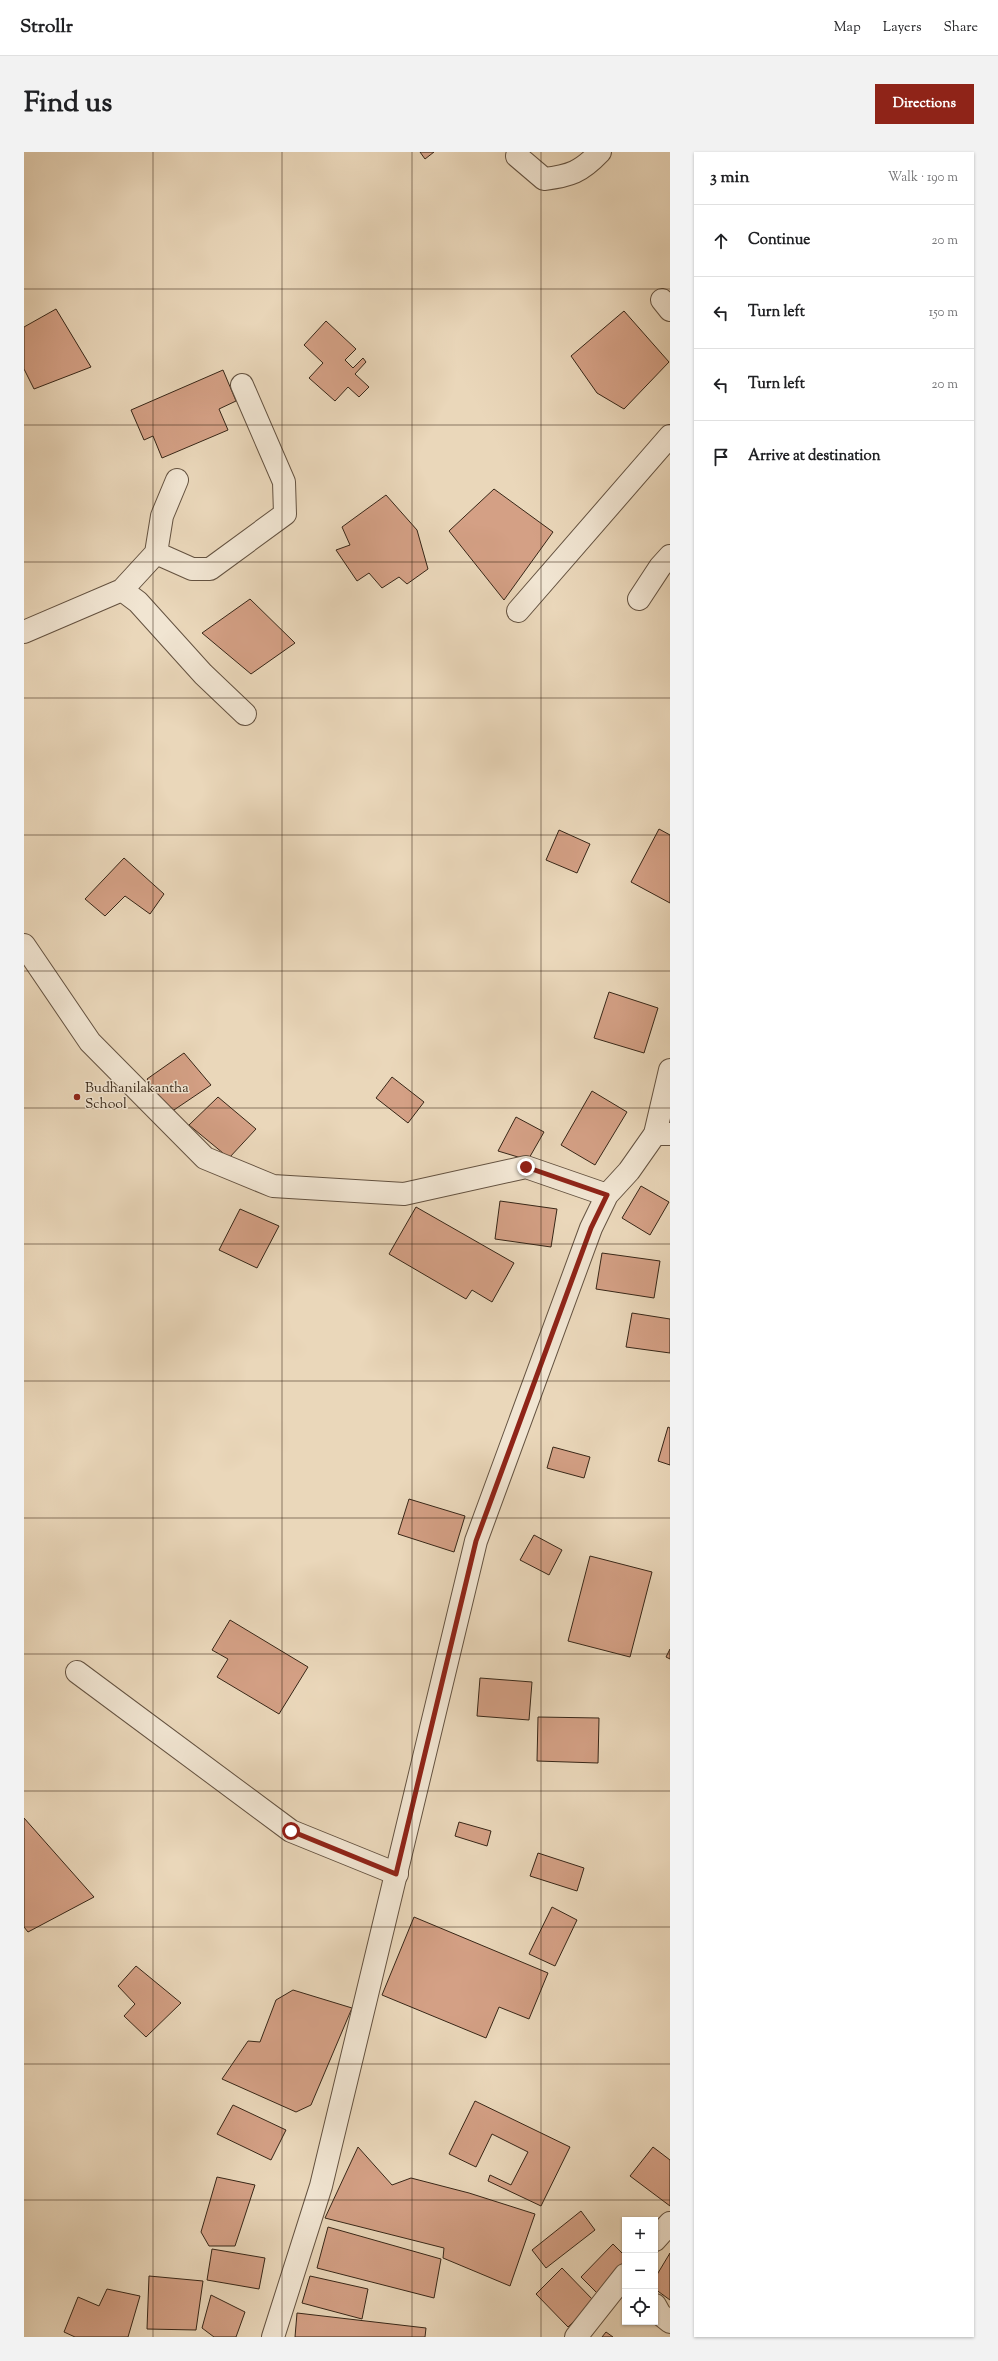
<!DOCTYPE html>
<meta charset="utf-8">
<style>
:root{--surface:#fff;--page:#f2f2f2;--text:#202124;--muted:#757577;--line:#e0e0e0;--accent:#8f2418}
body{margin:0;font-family:"Sorts Mill Goudy",serif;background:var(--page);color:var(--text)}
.controls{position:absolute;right:12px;bottom:12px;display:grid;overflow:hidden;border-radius:0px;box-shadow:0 1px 3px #0004}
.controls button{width:36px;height:36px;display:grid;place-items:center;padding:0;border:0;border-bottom:1px solid var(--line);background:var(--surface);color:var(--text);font:20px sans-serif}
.stop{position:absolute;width:12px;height:12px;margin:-9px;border:3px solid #8f2418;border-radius:50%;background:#fff}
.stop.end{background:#8f2418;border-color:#fff;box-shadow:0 1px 4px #0008}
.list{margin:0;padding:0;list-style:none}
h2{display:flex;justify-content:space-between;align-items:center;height:52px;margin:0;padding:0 16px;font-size:17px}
h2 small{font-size:13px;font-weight:400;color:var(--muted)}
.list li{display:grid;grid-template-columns:26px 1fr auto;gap:12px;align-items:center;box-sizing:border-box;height:72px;padding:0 16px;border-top:1px solid var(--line)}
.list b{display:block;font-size:15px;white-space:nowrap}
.list em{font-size:13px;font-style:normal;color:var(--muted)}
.icon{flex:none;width:22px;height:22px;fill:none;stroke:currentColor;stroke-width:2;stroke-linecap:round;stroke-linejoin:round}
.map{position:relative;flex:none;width:646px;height:2185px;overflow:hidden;border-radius:0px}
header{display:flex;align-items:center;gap:24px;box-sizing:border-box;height:56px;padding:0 20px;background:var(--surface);border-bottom:1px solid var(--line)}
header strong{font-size:19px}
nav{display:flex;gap:22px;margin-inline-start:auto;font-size:14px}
.intro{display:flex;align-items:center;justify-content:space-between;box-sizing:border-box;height:96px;padding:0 24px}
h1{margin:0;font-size:28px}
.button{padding:10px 18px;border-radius:0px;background:var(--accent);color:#fff;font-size:14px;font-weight:700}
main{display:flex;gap:24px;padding:0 24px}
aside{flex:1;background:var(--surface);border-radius:0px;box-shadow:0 1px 3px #0004}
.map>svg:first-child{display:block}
.building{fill:#d4a085;stroke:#372617}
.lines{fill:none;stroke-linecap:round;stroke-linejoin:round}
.minor-casing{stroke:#645240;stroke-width:24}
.tertiary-casing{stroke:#645240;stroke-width:24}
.minor{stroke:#f1e5d2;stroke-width:22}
.tertiary{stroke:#f1e5d2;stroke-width:22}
.route{stroke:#8f2418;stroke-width:5}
.grid{fill:none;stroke:#372617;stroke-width:1;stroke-opacity:0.55}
.poi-dot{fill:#8f2418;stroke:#f1e5d2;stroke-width:1.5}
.labels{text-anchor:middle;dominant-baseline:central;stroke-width:3;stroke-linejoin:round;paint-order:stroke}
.poi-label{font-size:14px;fill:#372617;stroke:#f1e5d2;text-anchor:start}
</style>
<header>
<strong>Strollr</strong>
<nav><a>Map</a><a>Layers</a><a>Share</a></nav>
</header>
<div class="intro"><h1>Find us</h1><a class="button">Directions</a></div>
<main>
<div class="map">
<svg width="646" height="2185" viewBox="0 0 646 2185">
<rect width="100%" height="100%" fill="#ead7ba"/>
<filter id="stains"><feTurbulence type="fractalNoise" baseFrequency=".005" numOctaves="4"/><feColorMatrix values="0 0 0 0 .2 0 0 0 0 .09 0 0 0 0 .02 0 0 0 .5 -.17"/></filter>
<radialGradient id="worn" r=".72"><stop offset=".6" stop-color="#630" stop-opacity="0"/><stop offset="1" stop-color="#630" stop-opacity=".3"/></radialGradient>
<path class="building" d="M396,0h14l-9,7z
M32,157l35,58 -57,22 -10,-20v-42z
M600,159l45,51 -45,47 -27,-16 -26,-37z
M302,169l30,28 -11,11 8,8 10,-10 3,4 -11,12 14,13 -10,10 -11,-10 -13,14 -26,-23 14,-15 -19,-18z
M199,218l13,31 -17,8 9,21 -66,28 -9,-22 -9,4 -13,-30z
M470,337l59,43 -49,68 -55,-69z
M362,343l31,35 11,39 -21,15 -8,-7 -17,11 -13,-15 -12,8 -21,-31 14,-5 -8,-18z
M226,447l45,44 -44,31 -49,-41z
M635,677l11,6v68l-39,-21z
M535,678l31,14 -13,29 -31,-13z
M100,706l40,36 -14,20 -25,-18 -20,20 -20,-17z
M585,840l49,16 -14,45 -50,-15z
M160,901l27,32 -40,27 -24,-33z
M368,925l32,25 -16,21 -32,-25z
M568,939l35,21 -32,53 -34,-20z
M194,945l38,32 -27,29 -40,-33z
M492,965l28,15 -16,28 -30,-9z
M617,1034l28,16 -19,33 -28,-17z
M476,1049l57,8 -6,38 -56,-8z
M392,1055l98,56 -22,39 -20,-12 -6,9 -77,-45z
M216,1057l39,17 -22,42 -38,-18z
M578,1101l58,8 -6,37 -58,-9z
M608,1161l38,6v34l-44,-6z
M644,1275l2,1v37l-12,-4z
M529,1295l37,10 -6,21 -37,-10z
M385,1347l56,17 -11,36 -56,-18z
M510,1383l28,15 -13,25 -29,-15z
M566,1404l62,16 -22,85 -62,-16z
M206,1468l78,47 -29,47 -62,-37 11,-18 -16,-9z
M646,1497v10l-4,-2z
M456,1526l52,4 -3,38 -52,-4z
M514,1565l61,1 -1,45 -61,-2z
M0,1666l70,79 -66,35 -4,-5z
M435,1670l32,9 -4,15 -32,-10z
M514,1701l46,15 -7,23 -47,-15z
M528,1755l25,13 -22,46 -26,-12z
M390,1765l134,56 -19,46 -30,-12 -13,31 -104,-43z
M112,1814l45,37 -35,34 -22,-21 11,-12 -17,-18z
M269,1838l59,18 -41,97 -15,7 -74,-33 26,-38 12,1 16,-42z
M451,1949l95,46 -29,59 -53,-25 2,-6 21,10 17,-33 -36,-18 -16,33 -27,-13z
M209,1953l53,25 -15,30 -54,-26z
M334,1995l34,38 19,-7 58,15 66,21 -25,72 -67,-28 1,-10 -119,-30z
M629,1995l17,13v46l-40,-30z
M193,2025l38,8 -20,61h-26l-8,-14z
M557,2059l14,19 -49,38 -14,-18z
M304,2075l113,32 -7,39 -117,-30z
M589,2092l12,12v14l-25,26 -19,-19z
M188,2097l53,9 -6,31 -52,-9z
M646,2101v47l-15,-11v-11z
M538,2116l32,33 -26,26 -32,-33z
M125,2124l54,5 -7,49 -49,-1z
M286,2124l58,13 -6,30 -60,-16z
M83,2137l33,7 -12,41h-53l-11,-5 14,-35 21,9z
M187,2143l34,17 -9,25h-22l-12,-9z
M273,2161l129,15 -1,9h-130z
M582,2180l7,5h-11z"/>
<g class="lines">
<defs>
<path id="minor" d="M493,4l27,23c26,-3 37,-7 56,-27
M638,148l8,10
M132,401l36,16h18l75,-55 -1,-32 -42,-97
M98,438l16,12 65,72 42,40
M615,447l21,-32 10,-11
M494,459l152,-175
M0,480l98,-42 34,-37 6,-37 15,-36
M631,982h15
M53,1520l214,159 106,43
M631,2153l5,9 10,8"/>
<path id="tertiary" d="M0,793l66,97 115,116 68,28 131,8 122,-27 81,28
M631,2088l15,-17
M249,2185l48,-151 155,-645 115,-313 16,-33 22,-24 26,-37 15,-64
M552,2185l49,-62"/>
</defs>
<use href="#minor" class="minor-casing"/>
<use href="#tertiary" class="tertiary-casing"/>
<use href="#minor" class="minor"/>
<use href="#tertiary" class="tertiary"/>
</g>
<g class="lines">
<path class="route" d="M267,1679l105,43 80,-333 115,-313 16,-33 -81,-28"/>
</g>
<path class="grid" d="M129,0v2185M258,0v2185M388,0v2185M517,0v2185M0,137h646M0,273h646M0,410h646M0,546h646M0,683h646M0,819h646M0,956h646M0,1092h646M0,1229h646M0,1366h646M0,1502h646M0,1639h646M0,1775h646M0,1912h646M0,2048h646"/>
<circle class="poi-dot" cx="53" cy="945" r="4"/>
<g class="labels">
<g class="poi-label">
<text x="61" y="937">Budhanilakantha<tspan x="61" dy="16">School</tspan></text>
</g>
</g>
<rect width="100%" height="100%" filter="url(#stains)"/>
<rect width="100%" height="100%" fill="url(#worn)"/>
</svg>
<div class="controls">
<button>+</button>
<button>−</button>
<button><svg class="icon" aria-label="locate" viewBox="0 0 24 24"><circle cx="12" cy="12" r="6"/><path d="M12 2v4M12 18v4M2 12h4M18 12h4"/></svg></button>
</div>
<div class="stop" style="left:267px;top:1679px"></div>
<div class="stop end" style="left:502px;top:1015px"></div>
</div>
<aside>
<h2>3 min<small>Walk · 190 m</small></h2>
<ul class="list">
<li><svg class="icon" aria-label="ahead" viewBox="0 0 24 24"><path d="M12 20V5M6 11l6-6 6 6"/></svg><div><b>Continue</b></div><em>20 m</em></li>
<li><svg class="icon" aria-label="left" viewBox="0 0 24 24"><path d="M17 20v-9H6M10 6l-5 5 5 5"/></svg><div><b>Turn left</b></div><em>150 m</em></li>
<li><svg class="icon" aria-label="left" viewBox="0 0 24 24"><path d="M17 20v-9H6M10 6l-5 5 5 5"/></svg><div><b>Turn left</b></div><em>20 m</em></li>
<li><svg class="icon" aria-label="arrive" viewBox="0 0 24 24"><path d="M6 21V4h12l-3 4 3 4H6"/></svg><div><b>Arrive at destination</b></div></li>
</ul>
</aside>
</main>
